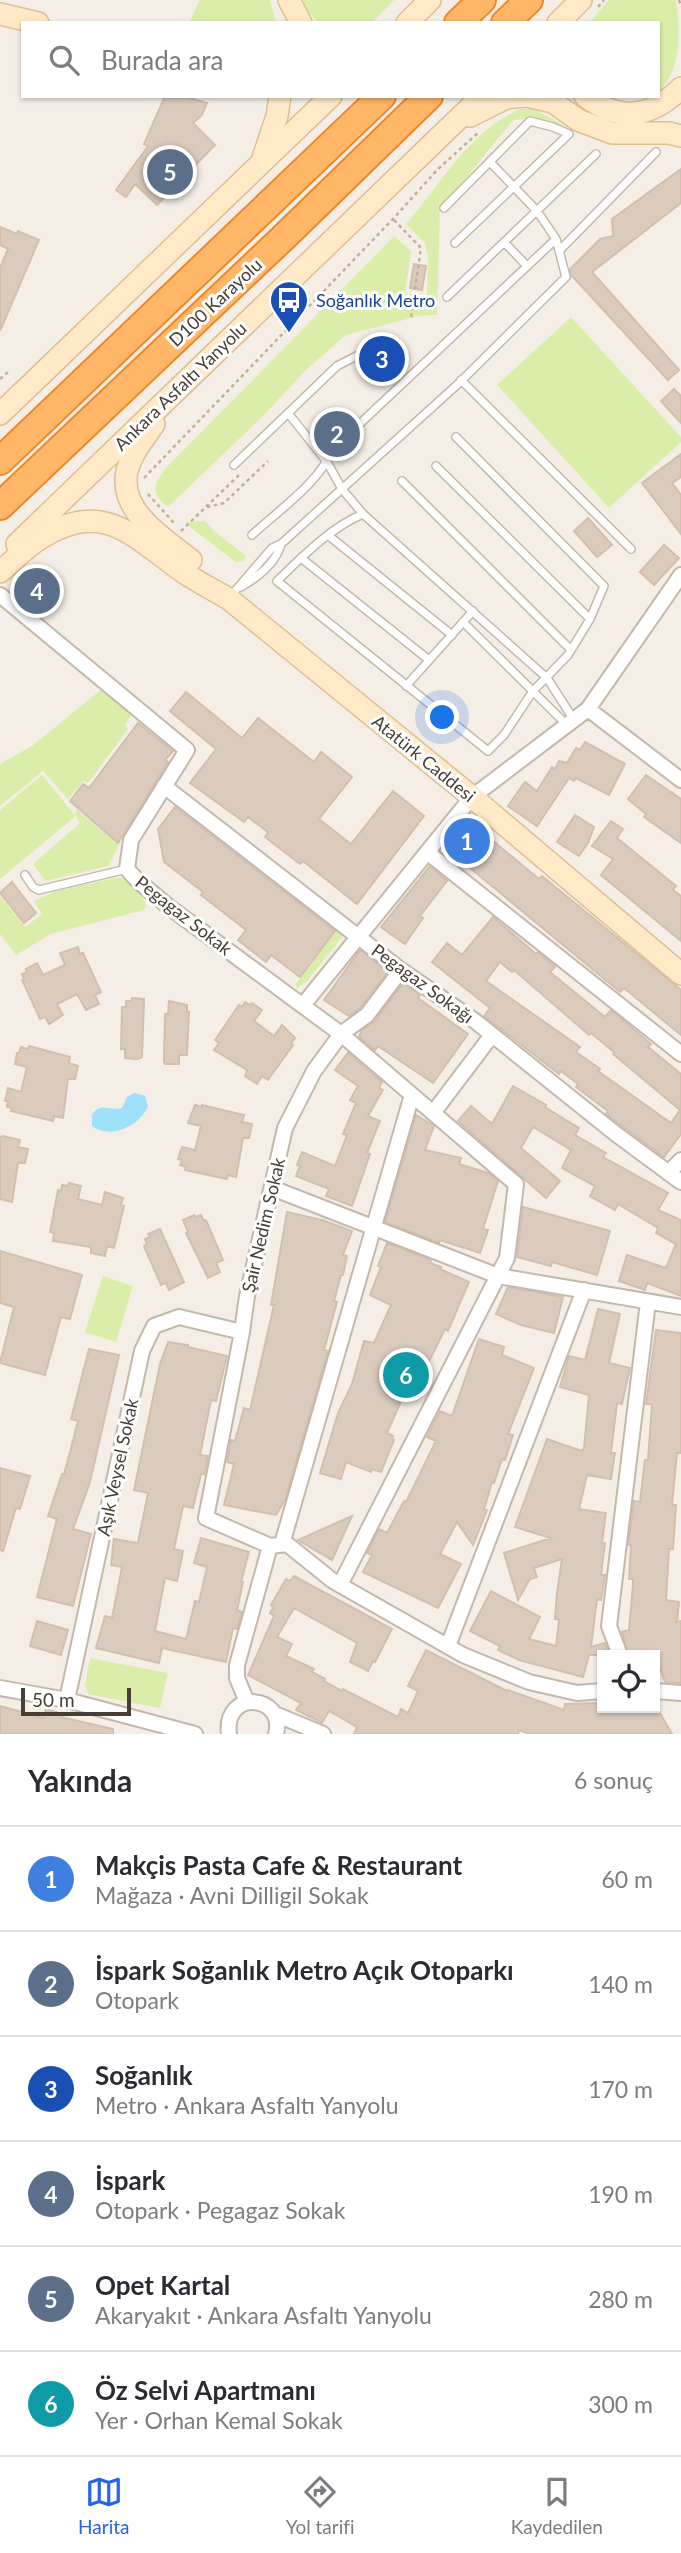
<!DOCTYPE html>
<html lang="tr">
<meta charset="utf-8">
<style>
:root{--surface:#fff;--page:#f7f7f7;--text:#2b2b33;--muted:#7c7c81;--line:#e1e1e2;--accent:#2563eb}
body{margin:0;font-family:Lato,sans-serif;background:var(--page);color:var(--text)}
.controls{position:absolute;right:21px;bottom:21px;display:grid;overflow:hidden;border-radius:0px;box-shadow:0 2px 5px #0004}
.controls button{width:63px;height:63px;display:grid;place-items:center;padding:0;border:0;border-bottom:2px solid var(--line);background:var(--surface);color:var(--text);font:35px sans-serif}
.scale{position:absolute;left:21px;bottom:18px;width:110px;box-sizing:border-box;padding-left:7px;border:4px solid #493e34;border-top:0;font-size:19px;line-height:24px;white-space:nowrap;color:#493e34;-webkit-text-stroke:5px #fff;paint-order:stroke}
.you{position:absolute;left:443px;top:718px;width:24px;height:24px;margin:-18px;border:5px solid #fff;border-radius:50%;background:#1a73e8;box-shadow:0 0 0 10px #1a73e833}
.badge{display:grid;place-items:center;width:46px;height:46px;border-radius:50%;background:var(--accent);color:#fff;font-size:23px;font-weight:700}
.pin{position:absolute;translate:-50% -50%;border:4px solid #fff;box-shadow:0 2px 7px #0006}
.list{margin:0;padding:0;list-style:none}
h2{display:flex;justify-content:space-between;align-items:center;height:91px;margin:0;padding:0 28px;font-size:30px}
h2 small{font-size:23px;font-weight:400;color:var(--muted)}
.list li{display:grid;grid-template-columns:46px 1fr auto;gap:21px;align-items:center;box-sizing:border-box;height:105px;padding:0 28px;border-top:2px solid var(--line)}
.list b{display:block;font-size:26px;white-space:nowrap}
.list p{margin:0;font-size:23px;white-space:nowrap;color:var(--muted)}
.list em{font-size:23px;font-style:normal;color:var(--muted)}
.icon{flex:none;width:38px;height:38px;fill:none;stroke:currentColor;stroke-width:2;stroke-linecap:round;stroke-linejoin:round}
.map{position:relative;flex:none;width:681px;height:1734px;overflow:hidden}
.search{position:absolute;background:var(--surface);box-shadow:0 2px 5px #0004;left:21px;right:21px;top:21px;height:77px;display:flex;align-items:center;gap:18px;box-sizing:border-box;padding:0 24px;border-radius:0px;color:var(--muted);font-size:26px}
.sheet{height:721px;background:var(--surface)}
nav{display:flex;justify-content:space-around;align-items:center;box-sizing:border-box;height:98px;border-top:2px solid var(--line);background:var(--surface);font-size:19px;color:var(--muted)}
nav a{display:grid;justify-items:center;gap:4px}
nav .on{color:var(--accent)}
.map>svg:first-child{display:block}
.green{fill:#daeeaa}
.water{fill:#9ce0f9}
.building{fill:#dbcbbd;stroke:#d4bfad;stroke-width:2;fill-rule:evenodd}
.lines{fill:none;stroke-linecap:round;stroke-linejoin:round}
.lane-casing{stroke:#c5b8ab;stroke-width:10}
.street-casing{stroke:#c5b8ab;stroke-width:18}
.secondary-casing{stroke:#debf93;stroke-width:24}
.highway-casing{stroke:#f08726;stroke-width:30}
.path{stroke:#c5ae97;stroke-width:2.5;stroke-dasharray:3.5 3.5;stroke-linecap:butt}
.lane{stroke:#fff;stroke-width:7}
.street{stroke:#fff;stroke-width:14}
.secondary{stroke:#ffe9c6;stroke-width:21}
.highway{stroke:#ffb667;stroke-width:26}
.labels{text-anchor:middle;dominant-baseline:central;stroke-width:6;stroke-linejoin:round;paint-order:stroke}
.transit-label{font-size:18px;fill:#164399;stroke:#fff;text-anchor:start}
.street-label{font-size:18px;fill:#493e34;stroke:#fff}
</style>
<div class="map">
<svg width="681" height="1734" viewBox="0 0 681 1734">
<rect width="100%" height="100%" fill="#f5eee6"/>
<path class="green" d="M200,0h70l6,23h-87z
M303,0h91l-22,23h-54l-12,-14z
M609,0h67c5,29 5,73 -18,92v-69h-69z
M520,109h14l31,17 -30,-8 -22,2 -73,90 -3,105 -18,1 -73,19 -39,34 -44,47 -95,91c-17,-12 -15,-22 -3,-38l229,-233 17,15 -6,43 22,2 1,-39 -3,-14 -19,-19c38,-43 60,-90 114,-115z
M571,317l110,120v5l-72,66 -112,-123z
M205,521l9,10 32,25 -2,5 -8,1 -50,-38 1,-2z
M102,689l30,25 -7,11 3,4 -40,54 -5,-2 -15,18 -25,-28 -43,35v-42l32,-18z
M42,775l33,40 1,-6 43,36 -11,21 -63,15 -12,-17 47,-41 -4,-7 -76,63v-69z
M114,878c19,0 24,9 32,26l-2,6 -93,24 -35,21 -16,-21v-38l25,31 17,-13 -8,-13 22,-10z
M341,925l5,7 -39,49 -9,7 -3,-3z
M103,1276l30,10 -17,56 -31,-10z
M90,1658l78,15 -8,35 -72,-14 -3,-9z"/>
<path class="water" d="M134,1093l11,3 3,10c-8,20 -37,34 -56,20v-11c7,-13 18,-4 30,-7l5,-11z"/>
<path class="building" d="M165,96h17l25,7 -5,12 -9,8 22,22 -58,60 -22,-21 -9,13 -10,-7 32,-44 -4,-2z
M681,169v34l-89,69 87,98 -11,10 -96,-104 -2,-7 30,-30 13,-3 -1,-17z
M0,227l17,7 1,-3 21,9 -39,91v-63l8,-19 -8,-4z
M414,264l12,2 -4,24 -12,-2z
M674,389l7,7v27l-20,-22z
M681,454v23l-9,6 9,12v39l-39,-51z
M588,518l24,27 -15,12 -23,-26z
M664,545l15,13 -25,27 -14,-13z
M186,692l56,46 16,-20 56,44 7,-10 31,25 -33,42 32,25 42,-53 31,25 -67,88 -54,-43 -3,3 -35,-27 3,-5 -20,-15 -4,5 -54,-39 26,-34 -46,-38z
M138,723l35,28 -8,9 3,2 -50,81 -48,-42 13,-17 6,4z
M585,742l40,22 -16,31 -33,-17 -2,3 -5,-3 -32,48 -29,-20 17,-24 12,9 15,-24 3,2 4,-8 8,2 9,-15 4,2z
M646,775l35,24v44l-37,-26 2,-3 -18,-15z
M175,807l160,124 -35,46 -29,-22 -5,7 -28,-22 8,-10 -45,-35 2,-3 -39,-30 -6,-33z
M575,815l19,12 -6,16 -9,13 -22,-14z
M611,821l12,8 -6,9 59,48 -3,4 8,6v45l-80,-66 12,-16 -21,-13z
M481,831l58,48 3,-3 139,114v45l-57,-47 -4,4 -162,-134z
M430,866l17,15 -27,35 3,2 -18,26 -24,-17z
M12,882l24,31 -12,10 -24,-30z
M493,917l43,37 2,-2 17,15 -5,5 55,45 6,-7 40,34 -3,3 33,27v60l-17,23 -58,-43 2,-3 -32,-24 2,-3 -17,-13 -2,3 -75,-58 6,-8 -58,-46 15,-19 15,12zM500,962l12,10 2,-2 75,65 2,-2 23,19 -1,2 67,56 -9,13 -73,-52 2,-2 -24,-17 4,-5 -94,-66z
M78,947l2,7 3,-1 18,39 -6,3 4,9 -13,6 -9,-16 -20,10 6,11 -14,9 -4,-7 -5,2 -18,-39 2,-1 -2,-5 5,-2 -1,-3 11,-6 6,12 22,-10 -5,-12z
M360,950l28,22 -28,36 -11,8 -25,-16z
M403,983l17,12 -2,3 50,36 -35,49 -55,-37 -3,4 -16,-13 3,-7 13,-9z
M132,998l12,1 -2,58 -5,2 -12,-1v-9h-4l1,-42h4v-6h5z
M169,1001l18,4v7h2l-2,43h-8v9h-14l-1,-3 1,-47h3z
M245,1002l5,3 2,-2 10,7 -8,11 20,15 8,-11 13,13 -4,6 2,1 -25,35 -6,-4 -5,8 -12,-8 2,-6 -33,-20 5,-7 -4,-3 24,-35 3,2z
M29,1046l41,11 -1,6 9,3 -3,13h-7l-5,39 -9,-2 -1,5 -42,-10 1,-3 -5,-1 1,-6h-3l3,-13 13,4 6,-25 -12,-3 2,-11h2l2,-6 7,2z
M348,1053l34,29 -3,6 4,2 -15,26 12,5 -13,32 3,1 -18,52 -26,-10 3,-7 -33,-13 4,-10 -3,-1 5,-13 33,14 12,-31 -4,-1 13,-31 -6,-3 8,-14 -23,-16z
M513,1086l33,19 -1,2 34,21 -4,7 31,18 -3,4 65,36 -10,17 23,10v76l-34,-13 -2,7 -26,-9 8,-26 39,13 10,-24 -20,-11 2,-5 -40,-24 -3,6 -25,-14 5,-10 -33,-18 9,-18 -38,-23 -12,21 39,33 -14,17 -88,-77 13,-15 21,18z
M195,1105l7,2v-2l42,10 -2,7 10,2 -3,14h-6l-7,39 -8,-2 -1,4 -42,-9 1,-3 -6,-2 2,-5 -4,-1 4,-12 13,3 6,-24 -13,-3z
M416,1115l18,11 -9,24 36,8 -2,6 29,9 10,8 -15,48 5,1 -8,23 -40,-13 -1,3 -54,-21z
M3,1136l17,4 -2,7 10,2 -3,14h-7l-6,39 -12,-3v-62z
M69,1183l12,3 -3,13 24,6 3,-13 18,6 -2,7 3,1 -10,42 -7,-2 -2,10 -14,-3v-6l-38,-6 1,-8 -4,-1 8,-42 3,1 1,-6 6,1z
M523,1207l87,24 -13,44 -45,-13 -1,4 -34,-9z
M287,1212l35,8 30,11 -9,24 4,1 -4,19h-2l-7,26 3,1 -13,48 4,1 -43,149 -9,15 -52,-10 10,-41 -7,-2 4,-22 4,1 9,-33 6,2 24,-105h-3z
M194,1215l1,2 6,-2 3,6 2,-1 17,40 -7,3 4,9 -12,6 -22,-45 2,-1 -5,-12z
M160,1229l24,53 -15,8 -3,-7 -5,2 -17,-39 3,-2 -2,-5 5,-2 -2,-3z
M387,1243l44,17 -1,3 11,4 -1,2 29,13 -21,49 -3,-2 -33,67 -7,-4 -18,41 6,3 -1,3 2,1 -13,32 -9,-3 -1,3 -25,-10 -5,17 -21,-6 18,-60 14,-29 12,-43 10,2 17,-38 -21,-10 11,-28 -3,-1z
M0,1251l82,24 -12,44 -9,-2 -16,58 -45,-12 14,-56 -14,-4z
M508,1287l55,10 -9,36 -33,-8 -25,-11z
M598,1309l22,5 -11,49 21,5 -8,36 -5,-1 -6,50h4l-4,26 -24,-4 -8,34 27,4 -4,30h3l-4,32h4l-4,25 -4,-1 -6,48 14,-4 5,12h-21l-6,22 -64,-17 -21,-10 2,-4 -30,-15 21,-40 49,26 -11,22 27,7 3,-26 -4,-1 2,-26 5,-34 -28,9 3,9 -7,2 -12,21 -14,-47 47,-15 -36,-11 32,-88 35,12 2,-3 5,-53 -29,-8 9,-31 16,4z
M656,1330l25,3v120h-4l-5,52h4l-3,44h-4l-3,51 13,2 -2,20 4,-1v62l-16,-1 -10,-27h-26l-7,-23 7,-2 4,-45v-6h-4l2,-34h-3l6,-44 6,1 5,-42h3l4,-56h-6z
M479,1339l25,8 -2,8 32,13 -26,66 5,1 -8,25 -3,-1 -8,24 -2,-1 -8,27 3,1 -14,35 -16,-23 -17,32 21,10 -23,44 -75,-36 9,-17 -5,-2 12,-24 8,4 17,-32 2,1 30,-61 -9,-4 13,-26 12,5z
M168,1342l20,3v2l39,9 -11,45 -5,-1 -11,55 8,1 -4,18h-3l-8,34 -10,-2 -9,43 9,2 -6,30 -12,-3 -10,53 31,8 9,-38 4,1 8,-35 -13,-4 7,-25 48,14 -8,30h2l-6,28 5,2 -5,17 -4,-1 -7,34 -64,-14 -3,15 -63,-15 9,-32 7,2 10,-51 -11,-2 3,-26 24,4 10,-50 -14,-3 26,-126z
M89,1349l30,6 -29,127 -17,47 18,5 -18,72 -36,-9 20,-78 -9,-3 14,-42 2,1 14,-54 -7,-2z
M0,1468l30,8 -10,33 -4,-1 -13,43 -3,-1z
M352,1516l-20,44 -34,-20z
M294,1576l98,53 -17,33 -2,-1 -5,10 -18,-9 7,-19 -63,-35 -17,29 15,7 -6,12 28,13 -2,3 13,7 -1,2 18,10 1,-2 55,28 3,-8 7,4 10,-22 -10,-5 18,-36 81,41 1,-1 56,20 1,-6 37,-1v5h55l15,26h-142l-11,-4 -1,4h-164l3,-7 -28,-16 -7,12 -26,-13 5,-7 -53,-28 26,-59 -4,-3 3,-5 -2,-3 15,-26 4,2z
M37,1621l31,9 -7,25 -31,-9z
M0,1706l44,12 2,-9 16,5 -1,3 52,12v5h-113z"/>
<g class="lines">
<defs>
<path id="lane" d="M444,208l86,-87 23,6 16,7 -114,109
M504,242l23,24
M559,251l97,-99
M447,297l149,-143
M461,380l170,169
M288,413l39,49 15,27 21,25 184,164 27,42
M234,465l103,-99 37,-19
M436,466l154,153
M402,481l169,169
M363,514c-32,13 -61,43 -86,67l211,170 16,-16 29,-44 35,-36 22,-36 14,-33 -148,-149
M252,535c28,-26 66,-51 81,-86l223,-210
M329,536l123,99
M301,558l128,102
M241,587c17,-10 35,-24 40,-43
M229,598l43,-50 9,-4 177,-160 108,-107 -10,-38 -19,-28 -47,-49
M463,622l104,103
M406,686l67,-75
M25,875l8,12 6,3 88,-21"/>
<path id="street" d="M0,595l187,155 -56,90 -4,29 10,11 32,27 172,127 175,150 -9,74 -167,327
M588,709l93,71
M164,786l237,184 74,51 141,113 65,48
M427,852l254,202
M401,970l-34,45 -26,19 -27,37 -29,57 -38,168 -5,36 -36,186 64,28 17,-2 46,37 130,74 66,27 48,11 25,-2
M303,1005l169,-208 116,-88 93,-134
M433,1113l59,-78
M668,1173l13,-13
M272,1188l226,88 183,31
M282,1544l130,-449
M448,1646l136,-356
M620,1655l-11,-29 39,-324
M0,1688l67,12 128,34
M655,1691l26,2
M67,1700l75,-349 12,-25 25,-9 63,15
M247,1702l-10,-24v-13l33,-119
M275,1714l48,20
M229,1734c-6,-45 57,-40 47,0"/>
<path id="secondary" d="M289,0l12,23
M0,14l38,9
M407,23l23,-23
M558,23l23,-23
M585,96c35,26 66,22 96,-8
M470,116l36,-18 21,-2 26,6 25,18 34,13h57l12,3
M263,158l14,-42 3,-20
M0,414l331,-318
M154,424c-11,16 -29,37 -28,58 0,34 41,59 65,78
M17,544l465,-448
M0,572c12,-10 24,-23 38,-32 66,-44 96,-2 148,34 14,9 29,17 43,25l243,198 209,177"/>
<path id="highway" d="M458,23l24,-23
M505,23l24,-23
M0,461l382,-365
M0,506l286,-271 143,-139"/>
</defs>
<use href="#lane" class="lane-casing"/>
<use href="#street" class="street-casing"/>
<use href="#secondary" class="secondary-casing"/>
<use href="#highway" class="highway-casing"/>
<path class="path" d="M679,0l2,7
M598,7l6,-7
M394,220l27,28 -10,69
M0,379l8,-7
M144,478l249,-259 45,-50 40,-36
M148,494l26,29
M207,507l17,-4 44,-42
M181,531l58,-56"/>
<use href="#lane" class="lane"/>
<use href="#street" class="street"/>
<use href="#secondary" class="secondary"/>
<use href="#highway" class="highway"/>
</g>
<defs>
<symbol id="bus-pin" viewBox="-11 -11 22 30"><path d="M0 17L-7.5 6A9.5 9.5 0 1 1 7.5 6Z" fill="#1a4fb4" stroke="#fff"/><path d="M-5-6H5V4H4V6H2V4H-2V6H-4V4H-5ZM-3.5-4V0h7V-4ZM-3.5 1.2v1.5H-2V1.2ZM2 1.2v1.5H3.5V1.2Z" fill="#fff"/></symbol>
</defs>
<g fill-rule="evenodd">
<use href="#bus-pin" x="267" y="278" width="44" height="60"/>
</g>
<g class="labels">
<g class="transit-label">
<text x="316" y="300">Soğanlık Metro</text>
</g>
<g class="street-label">
<text transform="translate(215 302) rotate(-43)">D100 Karayolu</text>
<text transform="translate(180 386) rotate(-44)">Ankara Asfaltı Yanyolu</text>
<text transform="translate(424 758) rotate(39)">Atatürk Caddesi</text>
<text transform="translate(184 915) rotate(38)">Pegagaz Sokak</text>
<text transform="translate(423 983) rotate(36)">Pegagaz Sokağı</text>
<text transform="translate(263 1225) rotate(-77)">Şair Nedim Sokak</text>
<text transform="translate(117 1467) rotate(-78)">Aşık Veysel Sokak</text>
</g>
</g>
</svg>
<div class="controls">
<button><svg class="icon" aria-label="locate" viewBox="0 0 24 24"><circle cx="12" cy="12" r="6"/><path d="M12 2v4M12 18v4M2 12h4M18 12h4"/></svg></button>
</div>
<div class="scale">50 m</div>
<div class="you"></div>
<div class="pin badge" style="left:467px;top:841px;background:#3f7fe0">1</div>
<div class="pin badge" style="left:337px;top:434px;background:#5c6f8a">2</div>
<div class="pin badge" style="left:382px;top:359px;background:#1a4fb4">3</div>
<div class="pin badge" style="left:37px;top:591px;background:#5c6f8a">4</div>
<div class="pin badge" style="left:170px;top:172px;background:#5c6f8a">5</div>
<div class="pin badge" style="left:406px;top:1375px;background:#0f9aa8">6</div>
<div class="search"><svg class="icon" aria-label="search" viewBox="0 0 24 24"><circle cx="10" cy="10" r="6"/><path d="M15 15l6 6"/></svg>Burada ara</div>
</div>
<section class="sheet">
<h2>Yakında<small>6 sonuç</small></h2>
<ul class="list">
<li><span class="badge" style="background:#3f7fe0">1</span><div><b>Makçis Pasta Cafe &amp; Restaurant</b><p>Mağaza · Avni Dilligil Sokak</p></div><em>60 m</em></li>
<li><span class="badge" style="background:#5c6f8a">2</span><div><b>İspark Soğanlık Metro Açık Otoparkı</b><p>Otopark</p></div><em>140 m</em></li>
<li><span class="badge" style="background:#1a4fb4">3</span><div><b>Soğanlık</b><p>Metro · Ankara Asfaltı Yanyolu</p></div><em>170 m</em></li>
<li><span class="badge" style="background:#5c6f8a">4</span><div><b>İspark</b><p>Otopark · Pegagaz Sokak</p></div><em>190 m</em></li>
<li><span class="badge" style="background:#5c6f8a">5</span><div><b>Opet Kartal</b><p>Akaryakıt · Ankara Asfaltı Yanyolu</p></div><em>280 m</em></li>
<li><span class="badge" style="background:#0f9aa8">6</span><div><b>Öz Selvi Apartmanı</b><p>Yer · Orhan Kemal Sokak</p></div><em>300 m</em></li>
</ul>
</section>
<nav>
<a class="on"><svg class="icon" aria-label="map" viewBox="0 0 24 24"><path d="M3 6l6-2 6 2 6-2v14l-6 2-6-2-6 2zM9 4v14M15 6v14"/></svg>Harita</a>
<a><svg class="icon" aria-label="directions" viewBox="0 0 24 24"><path d="M12 3l9 9-9 9-9-9zM9 14v-3h6M13 9l2 2-2 2"/></svg>Yol tarifi</a>
<a><svg class="icon" aria-label="saved" viewBox="0 0 24 24"><path d="M7 4h10v16l-5-4-5 4z"/></svg>Kaydedilen</a>
</nav>
